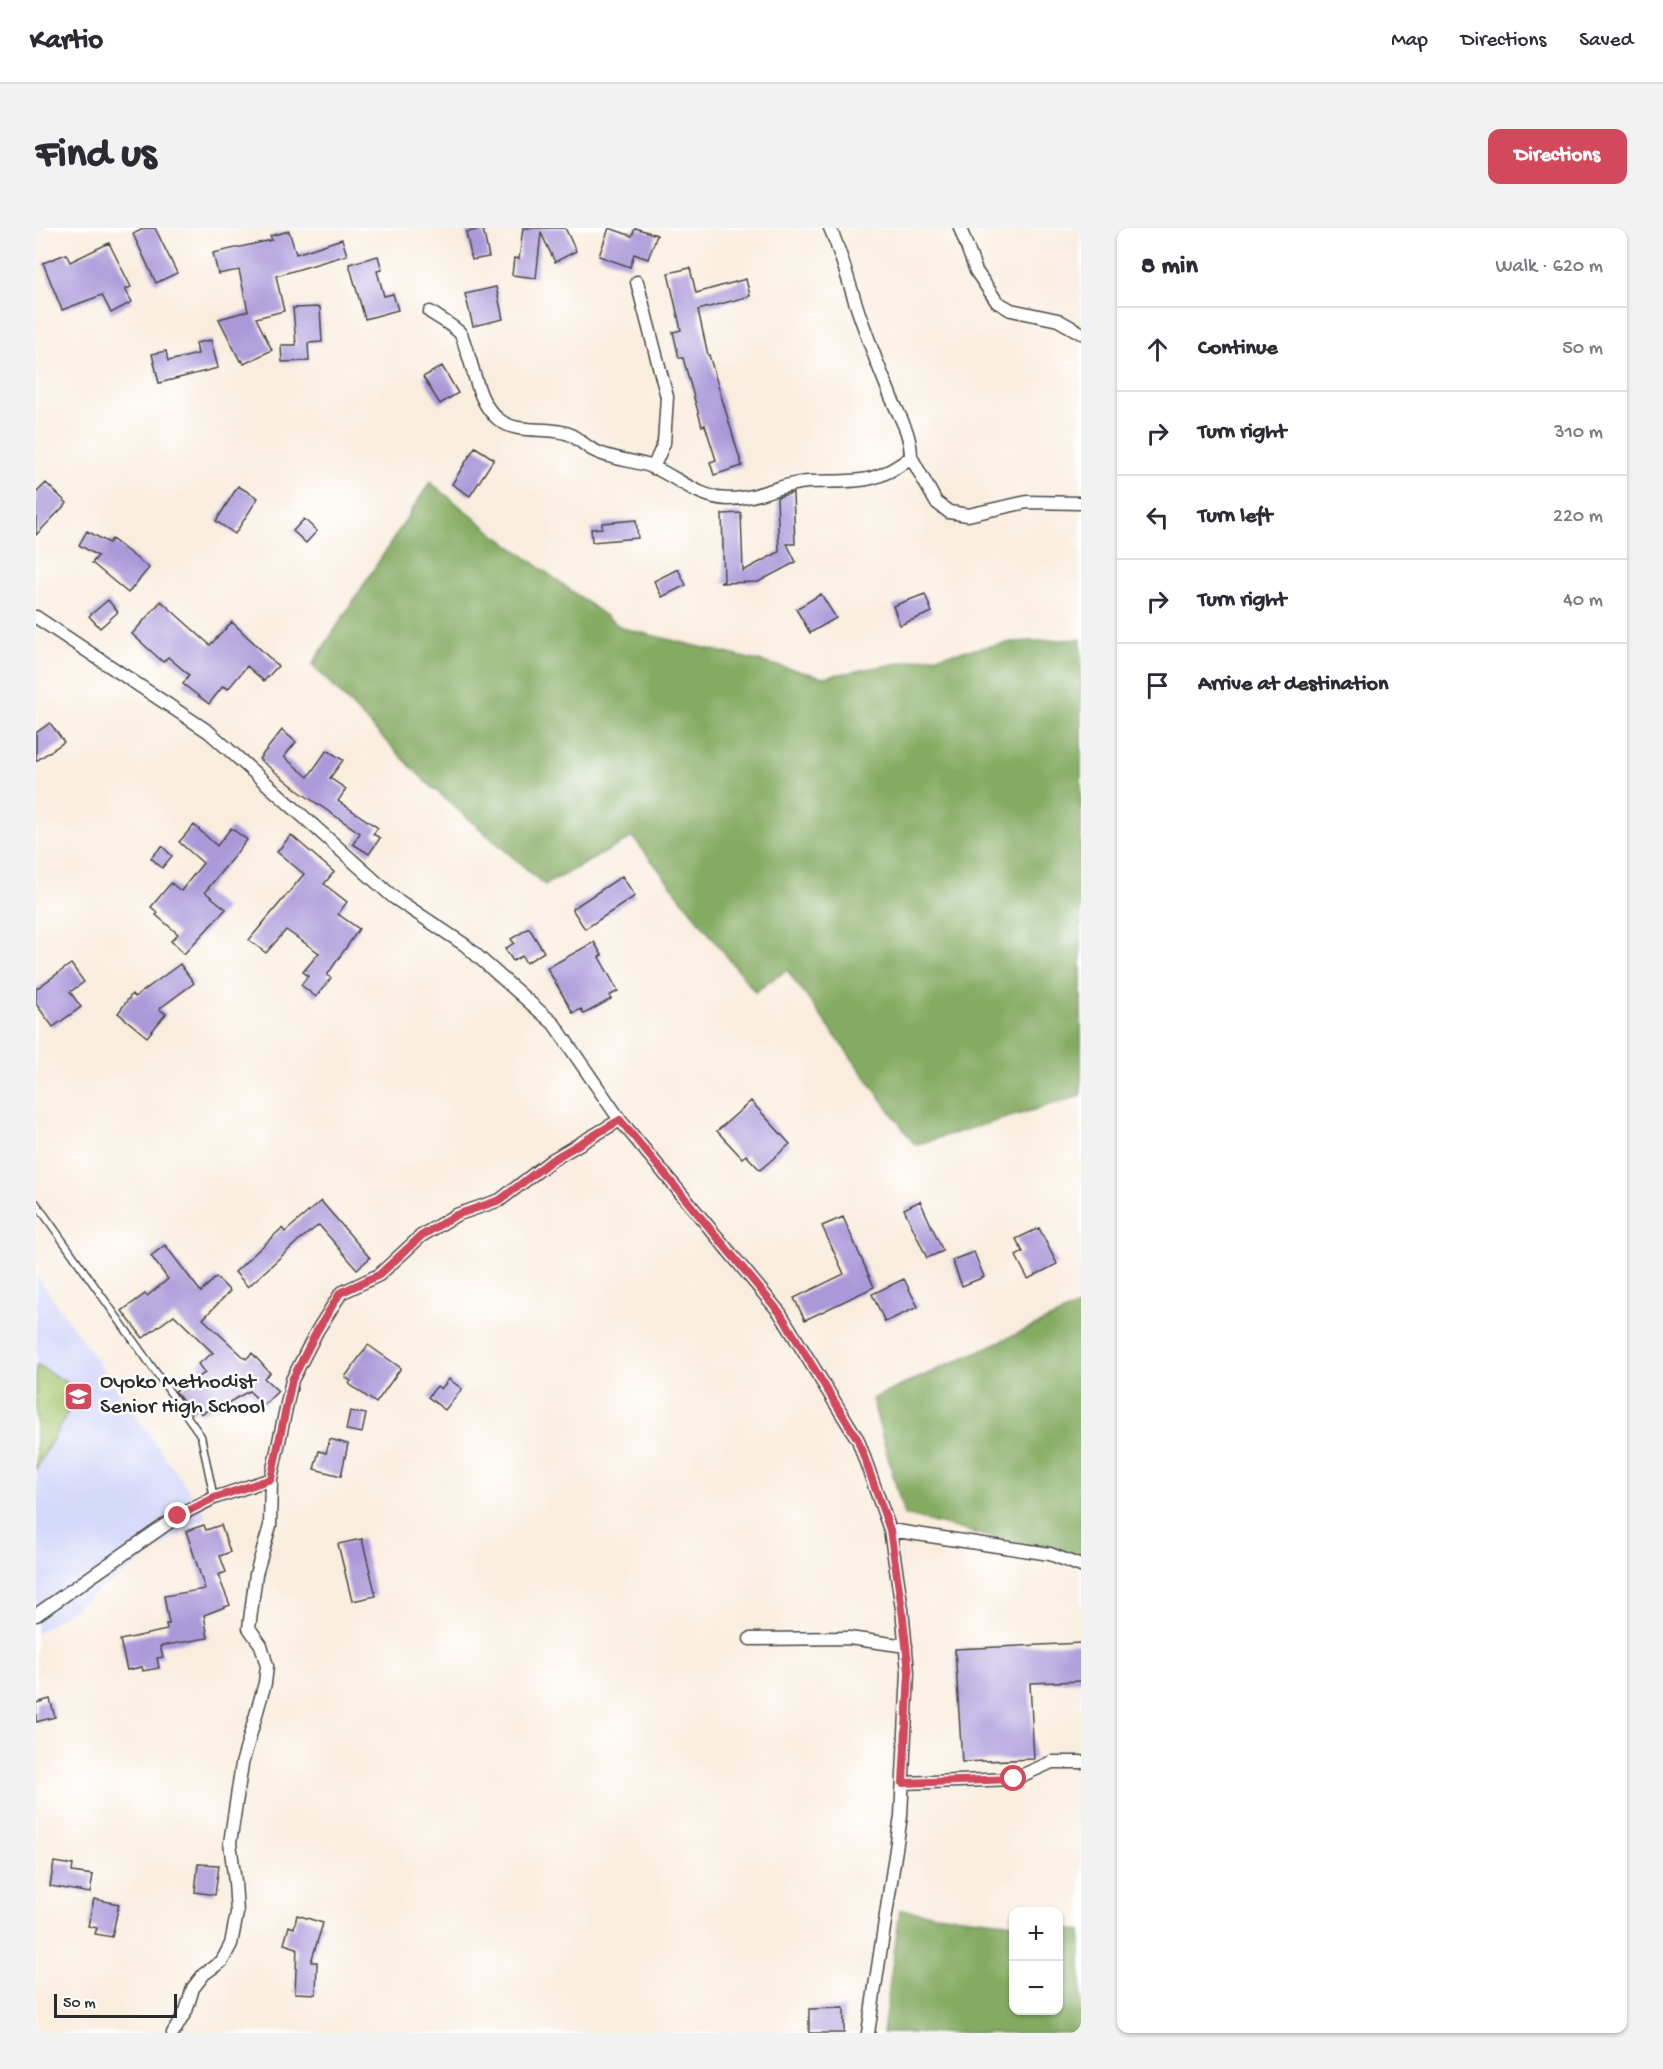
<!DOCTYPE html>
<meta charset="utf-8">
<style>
:root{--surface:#fff;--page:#f2f2f3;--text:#2b2b33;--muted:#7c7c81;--line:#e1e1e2;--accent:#d1495b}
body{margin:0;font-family:"Gochi Hand",sans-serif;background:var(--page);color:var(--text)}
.controls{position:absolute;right:18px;bottom:18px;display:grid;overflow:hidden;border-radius:12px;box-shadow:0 2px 4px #0004}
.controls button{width:54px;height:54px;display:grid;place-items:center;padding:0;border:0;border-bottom:2px solid var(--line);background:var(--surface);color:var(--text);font:30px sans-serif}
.scale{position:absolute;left:18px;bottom:15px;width:123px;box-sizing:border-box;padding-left:6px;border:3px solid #2b2b2b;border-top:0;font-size:16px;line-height:21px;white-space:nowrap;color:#2b2b2b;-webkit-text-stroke:4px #fff;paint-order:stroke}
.stop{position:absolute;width:18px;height:18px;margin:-14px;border:4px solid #d1495b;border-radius:50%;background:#fff}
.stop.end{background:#d1495b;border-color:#fff;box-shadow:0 2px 6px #0008}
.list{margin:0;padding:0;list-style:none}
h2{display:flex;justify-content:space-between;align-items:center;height:78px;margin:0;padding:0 24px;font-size:26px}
h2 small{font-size:20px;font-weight:400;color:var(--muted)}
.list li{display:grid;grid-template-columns:39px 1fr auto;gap:18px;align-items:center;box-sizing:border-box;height:84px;padding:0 24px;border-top:2px solid var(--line)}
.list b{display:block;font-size:22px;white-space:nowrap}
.list em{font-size:20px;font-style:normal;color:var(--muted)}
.icon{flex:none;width:33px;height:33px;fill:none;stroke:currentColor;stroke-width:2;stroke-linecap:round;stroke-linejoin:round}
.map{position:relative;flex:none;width:1045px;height:1805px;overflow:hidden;border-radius:12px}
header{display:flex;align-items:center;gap:36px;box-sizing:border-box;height:84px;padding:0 30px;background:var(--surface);border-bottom:2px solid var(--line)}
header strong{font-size:28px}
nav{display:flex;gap:33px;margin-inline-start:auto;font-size:21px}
.intro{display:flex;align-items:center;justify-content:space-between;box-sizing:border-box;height:144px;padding:0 36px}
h1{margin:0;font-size:42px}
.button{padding:15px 27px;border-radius:12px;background:var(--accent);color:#fff;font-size:21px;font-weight:700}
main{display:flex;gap:36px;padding:0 36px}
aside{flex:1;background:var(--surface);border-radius:12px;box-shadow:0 2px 4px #0004}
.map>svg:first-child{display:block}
.built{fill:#d4d8f9}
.green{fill:#a5c66f;stroke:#68784d;stroke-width:1.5}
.forest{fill:#84ab62;stroke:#586b46;stroke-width:1.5}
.building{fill:#aa99d9}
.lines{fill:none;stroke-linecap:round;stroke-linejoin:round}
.lane-casing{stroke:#4a4846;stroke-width:9}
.street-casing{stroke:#4a4846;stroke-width:15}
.lane{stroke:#fff;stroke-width:6}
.street{stroke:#fff;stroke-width:12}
.route{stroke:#d1495b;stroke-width:8}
.labels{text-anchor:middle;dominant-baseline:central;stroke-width:5;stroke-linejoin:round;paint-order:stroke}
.poi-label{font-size:22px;fill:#2b2b2b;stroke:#fff;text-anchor:start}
</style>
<header>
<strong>Kartio</strong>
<nav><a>Map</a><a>Directions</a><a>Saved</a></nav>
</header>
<div class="intro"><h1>Find us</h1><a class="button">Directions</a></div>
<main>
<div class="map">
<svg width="1045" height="1805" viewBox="0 0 1045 1805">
<rect width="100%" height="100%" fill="#fff"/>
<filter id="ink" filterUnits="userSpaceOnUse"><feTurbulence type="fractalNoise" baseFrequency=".0167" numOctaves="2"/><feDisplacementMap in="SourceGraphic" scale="12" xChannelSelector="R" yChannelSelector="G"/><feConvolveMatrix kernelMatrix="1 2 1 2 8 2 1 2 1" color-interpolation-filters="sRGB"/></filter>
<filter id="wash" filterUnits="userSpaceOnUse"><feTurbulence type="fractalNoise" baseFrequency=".008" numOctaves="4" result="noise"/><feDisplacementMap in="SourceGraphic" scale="24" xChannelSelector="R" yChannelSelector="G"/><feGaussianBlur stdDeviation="1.35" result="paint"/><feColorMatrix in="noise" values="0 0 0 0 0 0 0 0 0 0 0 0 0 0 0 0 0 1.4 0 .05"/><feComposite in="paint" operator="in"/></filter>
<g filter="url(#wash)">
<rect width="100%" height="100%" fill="#f9edde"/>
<path class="built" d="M0,1047l171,241 -171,118z"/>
<path class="green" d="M0,1137l44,25 -44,79z"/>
<path class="forest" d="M394,254l63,51 129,95 202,49 188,-35 69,-3v457l-166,49 -128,-175 -32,22 -122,-155 -88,48 -120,-104 -113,-116z
M1045,1077v255l-177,-45 -32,-116z
M864,1682l113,13 1,87h45v-82l22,3v102h-198z"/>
<g id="blocks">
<path class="building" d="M109,0h10l22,45 -21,10 -23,-49z
M487,0h42l11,23 -21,11 -14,-29 -5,45 -24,-3 2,-17 5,1z
M573,0l23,8 3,-8 22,7 -9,24 -14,-5 -4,13 -31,-11z
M447,1l6,28 -17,3 -6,-28z
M253,3l7,23 46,-15 5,16 -71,21 8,35 -28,7 16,32 -28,14 -2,-4 -2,1 -21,-42 29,-8 -9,-41 -21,4 -5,-21 59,-13 -2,-4z
M73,15l22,44 -6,2 7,13 -21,11 -9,-18 -40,15 -19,-47 23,-9 4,8z
M342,28l4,14 -5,1 7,25 9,-2 5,16 -33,9 -16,-55z
M654,40l6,25 50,-14 4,17 -52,14 10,45h1l33,111 -28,9 -4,-13 6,-2 -11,-35 -3,1 -19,-68h-4l-6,-26 8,-2 -13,-57z
M460,59l7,32 -30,7 -8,-32z
M284,79l2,35 -14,1 1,18 -27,1 -1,-17h15l-3,-37z
M175,112l7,28 -59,15 -7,-29 14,-3 2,10 30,-7 -2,-11z
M406,138l16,27 -18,11 -17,-27z
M439,219l19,12 -24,37 -18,-12z
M10,255l21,20 -31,32v-42z
M202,258l20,12 -23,36 -19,-13z
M757,265l2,51h-8l9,18 -38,20 -38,1 4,-2 -2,-67 19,-1 2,58 36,-19 -2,-55z
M268,291l13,12 -11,12 -13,-12z
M600,292l2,18 -46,4 -1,-13 11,-1v-5z
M51,303l22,12 3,-4 37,29 -21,25 -36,-30 6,-7 -19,-11z
M642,341l8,16 -24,12 -8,-16z
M785,366l15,24 -26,15 -14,-24z
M889,366l7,18 -32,13 -7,-19z
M72,372l10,12 -18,16 -11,-12z
M125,373l49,44 22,-23 46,44 -14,15 -17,-15 -19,23 -5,-3 -14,18 -26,-20 6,-9 -21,-18 -5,5 -31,-28z
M14,495l14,19 -28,19v-28z
M246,502l14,12 -12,15 24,20 19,-27 16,10 -13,18 16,11 -8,12 40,27 -5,6 7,4 -11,16 -16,-10 7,-11 -60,-41 -41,-33z
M158,597l23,21 14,-18 16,12 -42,52 21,17 -42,45 -13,-13 7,-7 -22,-19 2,-2 -7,-6 20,-24 10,8 22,-28 -24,-21z
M255,607l43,37 -10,12 23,18 -9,12 21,15 -32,46 4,3 -15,19 -15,-12 7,-9 -5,-4 16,-19 -33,-23 -20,23 -17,-13 55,-66 -27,-22z
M126,618l10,10 -10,12 -11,-10z
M586,648l13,20 -50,33 -13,-20z
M493,700l15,24 -18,11 -4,-7 -9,5 -8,-12 9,-6 -3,-4z
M558,714l8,13 -3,2 19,34 -9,5 2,3 -27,15 -3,-5 -8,4 -26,-45z
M35,736l13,18 -14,10 11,15 -28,20 -17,-23v-15z
M144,736l14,19 -35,26 7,5 -19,23 -29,-24 14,-19 3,3z
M715,873l39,43 -30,26 -14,-15 -4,3 -25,-27z
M285,973l49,57 -13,11 -38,-44 -21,16 -50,46 -13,-15 47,-44 3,4z
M884,973l23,50 -16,7 -23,-49z
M807,989l31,70 -69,33 -11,-22 50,-24 -22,-48z
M1003,1000l18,36 -29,15 -12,-23 7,-4 -7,-13z
M129,1017l36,47 15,-15 14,14 -27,28 43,40 6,-6 18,20 -6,5 14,13 -14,14 -15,-14 -32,18 -2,-3 -14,8 -3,-5 -7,4 -16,-22 30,-18 -7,-9 15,-11 -39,-38 -31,23 -21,-27 23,-17 2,2 21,-17 -17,-23z
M938,1024l10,25 -22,9 -10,-26z
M868,1051l14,28 -33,15 -13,-28z
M332,1117l33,23 -25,35 -27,-19 2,-3 -6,-4z
M413,1151l13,10 -17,21 -17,-13 9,-11 4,3z
M314,1183l16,3 -4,19 -16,-3z
M294,1211l18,5 -7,32 -27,-7 5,-18 7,2z
M168,1297l2,5 15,-5 9,27 -10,4 6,16 -8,3 12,30 -26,10 4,23 -48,8 3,11 -6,1 2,10 -16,3 -1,-4 -15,3 -7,-30 47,-10 -1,-6h3l-5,-28 41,-7 -19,-58z
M326,1311l14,57 -24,5 -14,-57z
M1045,1415v38l-51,2 4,76 -72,3 -7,-113z
M14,1471l5,18 -19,5v-19z
M18,1634l19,3 -1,7 21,3 -3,18 -40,-7z
M162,1636l21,1 -4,30 -20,-3z
M58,1671l25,5 -7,33 -17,-3 2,-6 -9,-2z
M261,1687l26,8 -12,39h6l-1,32 -21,-1 2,-45 -13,-4 5,-18 5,2z
M808,1780v25h-35v-24z"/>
</g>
</g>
<g filter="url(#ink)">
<use href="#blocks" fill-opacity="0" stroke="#4a4846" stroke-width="1.5"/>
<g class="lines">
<defs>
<path id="lane" d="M0,975l165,233 13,62"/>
<path id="street" d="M924,0l16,43 21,31 14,8 47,10 23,13
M601,54l30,115 -3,46 -11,25
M394,84c9,6 22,13 30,21 2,3 4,9 5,13 10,24 12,56 33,73 21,17 48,6 71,15 9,4 17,13 26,17 18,9 39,9 58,16 25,11 46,31 75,32 30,0 53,-16 80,-17 44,-2 65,5 103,-25 0,-24 -11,-39 -20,-60 -11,-26 -21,-52 -30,-78 -11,-30 -18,-62 -31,-91
M875,229l25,45 13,10 19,3 59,-13 54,1
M0,389l173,115 184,165 72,48 89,79 66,96 160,193 78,127 32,90 12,79 6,63 -7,144 -33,217
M854,1302l160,24 31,12
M0,1387l142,-99 36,-18 57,-19
M714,1411l99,-1 57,8
M867,1555l111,-4 38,-17h29
M137,1805l13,-22 7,-23 11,-14 18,-13 9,-17 6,-31 -2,-31 -5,-39 12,-79 23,-81 2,-17 -6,-21 -12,-17 7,-54 14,-48 1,-47 21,-99 25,-49 24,-38 38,-18 42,-39 35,-21 44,-15 52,-40 68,-40"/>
</defs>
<use href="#lane" class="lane-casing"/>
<use href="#street" class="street-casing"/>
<use href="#lane" class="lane"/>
<use href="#street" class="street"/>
</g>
</g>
<g class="lines" filter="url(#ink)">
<path class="route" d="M142,1288l36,-18 57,-19 21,-99 25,-49 23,-38 39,-18 42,-39 35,-21 44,-15 52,-40 68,-40 160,193 78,127 32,90 12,79 7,63 -6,111 111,-4"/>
</g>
<defs>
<symbol id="school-square" viewBox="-11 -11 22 22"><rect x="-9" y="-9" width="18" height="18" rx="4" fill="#d1495b" stroke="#fff"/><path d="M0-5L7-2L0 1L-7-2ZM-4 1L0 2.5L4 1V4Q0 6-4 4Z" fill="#fff"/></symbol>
</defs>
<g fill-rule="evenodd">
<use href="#school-square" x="26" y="1152" width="33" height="33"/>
</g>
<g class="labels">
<g class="poi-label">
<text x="64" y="1155">Oyoko Methodist<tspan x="64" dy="25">Senior High School</tspan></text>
</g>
</g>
</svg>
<div class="controls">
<button>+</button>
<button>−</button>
</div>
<div class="scale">50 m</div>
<div class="stop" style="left:978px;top:1551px"></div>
<div class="stop end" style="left:142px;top:1288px"></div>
</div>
<aside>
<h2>8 min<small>Walk · 620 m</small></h2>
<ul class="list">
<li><svg class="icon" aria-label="ahead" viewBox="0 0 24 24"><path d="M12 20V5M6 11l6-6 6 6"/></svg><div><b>Continue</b></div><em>50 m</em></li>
<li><svg class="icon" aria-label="right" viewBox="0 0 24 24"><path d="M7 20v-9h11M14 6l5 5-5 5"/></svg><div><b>Turn right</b></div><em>310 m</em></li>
<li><svg class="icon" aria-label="left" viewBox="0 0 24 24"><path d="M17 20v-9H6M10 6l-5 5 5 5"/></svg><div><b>Turn left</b></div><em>220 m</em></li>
<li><svg class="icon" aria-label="right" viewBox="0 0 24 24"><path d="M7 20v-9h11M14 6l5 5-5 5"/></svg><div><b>Turn right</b></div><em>40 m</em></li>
<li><svg class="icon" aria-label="arrive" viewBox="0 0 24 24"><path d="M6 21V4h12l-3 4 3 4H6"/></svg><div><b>Arrive at destination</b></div></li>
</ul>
</aside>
</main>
